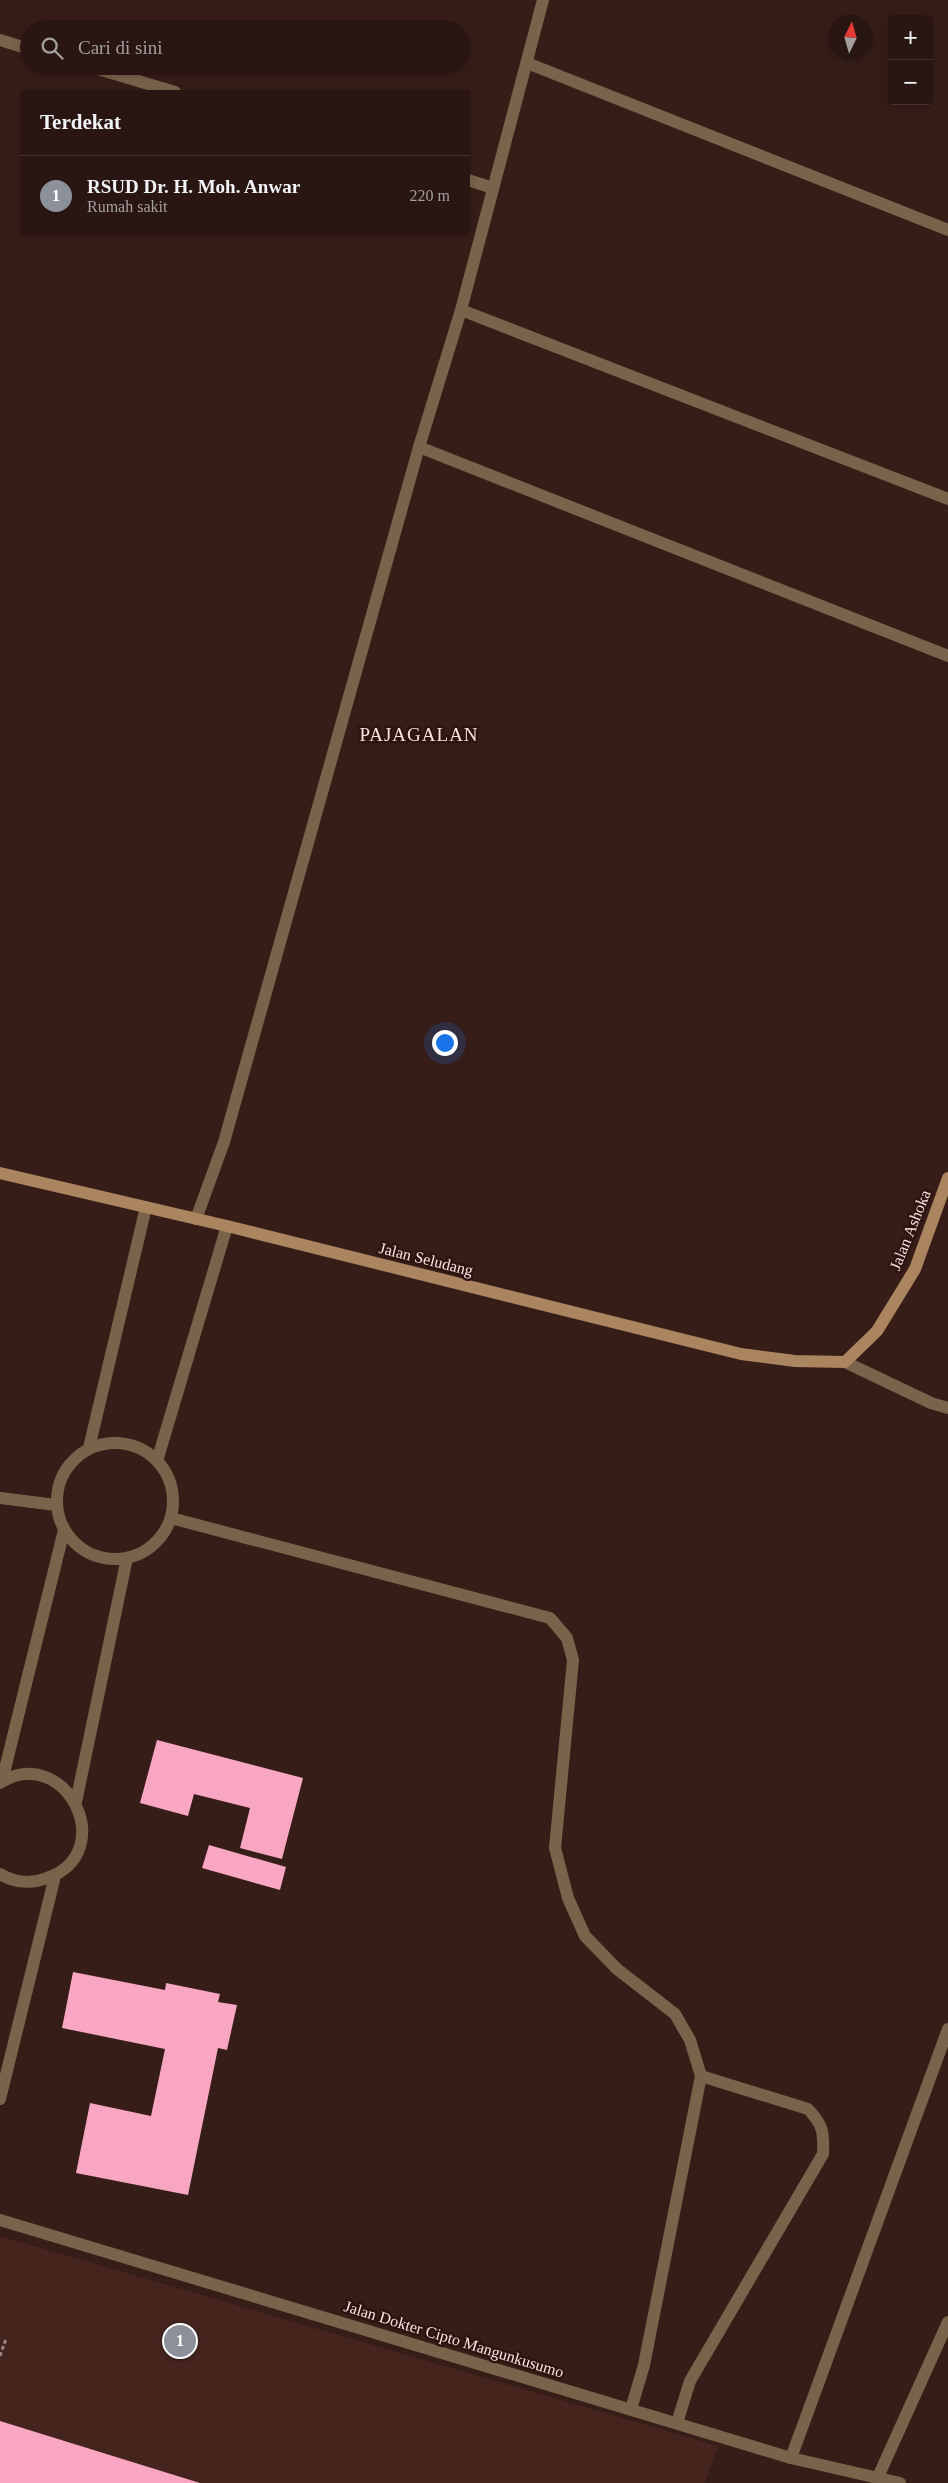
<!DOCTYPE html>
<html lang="id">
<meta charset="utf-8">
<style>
:root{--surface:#291612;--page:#311f1b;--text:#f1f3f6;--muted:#a59f9f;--line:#453532;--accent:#8c9099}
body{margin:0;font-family:"Times New Roman",serif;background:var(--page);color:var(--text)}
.controls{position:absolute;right:15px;top:15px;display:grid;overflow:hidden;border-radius:5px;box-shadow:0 2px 8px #0003}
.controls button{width:45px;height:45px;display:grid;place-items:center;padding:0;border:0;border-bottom:1px solid var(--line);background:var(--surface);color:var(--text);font:25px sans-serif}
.compass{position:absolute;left:828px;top:15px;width:45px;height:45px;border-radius:50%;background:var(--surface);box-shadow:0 2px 8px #0003;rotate:5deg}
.you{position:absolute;left:444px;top:1042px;width:18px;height:18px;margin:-12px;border:4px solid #fff;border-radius:50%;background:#1a73e8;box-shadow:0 0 0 8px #1a73e833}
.badge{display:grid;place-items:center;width:32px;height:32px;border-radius:50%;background:var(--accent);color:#fff;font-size:16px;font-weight:700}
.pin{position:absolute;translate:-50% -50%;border:2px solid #fff;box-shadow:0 1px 5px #0006}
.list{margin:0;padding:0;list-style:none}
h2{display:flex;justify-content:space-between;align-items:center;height:65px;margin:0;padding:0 20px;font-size:21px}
h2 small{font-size:16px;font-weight:400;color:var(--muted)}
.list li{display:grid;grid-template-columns:32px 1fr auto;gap:15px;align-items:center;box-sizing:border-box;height:80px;padding:0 20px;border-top:1px solid var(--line)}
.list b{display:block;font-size:19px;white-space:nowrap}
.list p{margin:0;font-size:16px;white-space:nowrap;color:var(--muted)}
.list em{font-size:16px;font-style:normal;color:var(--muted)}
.icon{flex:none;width:28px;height:28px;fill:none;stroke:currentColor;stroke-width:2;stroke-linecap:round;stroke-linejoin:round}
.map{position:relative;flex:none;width:948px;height:2483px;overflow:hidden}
.search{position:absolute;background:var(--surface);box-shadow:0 2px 8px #0003;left:20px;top:20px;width:450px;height:55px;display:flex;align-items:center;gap:12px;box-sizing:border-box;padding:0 18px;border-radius:28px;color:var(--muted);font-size:19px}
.panel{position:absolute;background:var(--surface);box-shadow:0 2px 8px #0003;left:20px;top:90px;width:450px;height:145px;border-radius:5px}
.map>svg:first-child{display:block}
.built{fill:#45241e}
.building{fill:#f8a6c2}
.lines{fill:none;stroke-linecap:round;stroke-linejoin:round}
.path{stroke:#9b8581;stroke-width:3;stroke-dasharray:4 2.5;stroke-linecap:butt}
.service{stroke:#7a634b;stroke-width:12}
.minor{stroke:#7a634b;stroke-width:12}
.tertiary{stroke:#7a634b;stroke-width:12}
.secondary{stroke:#aa855f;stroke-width:12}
.labels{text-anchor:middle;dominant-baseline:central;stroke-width:5;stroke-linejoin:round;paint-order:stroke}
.street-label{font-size:16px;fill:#f7e4e0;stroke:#2d140f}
.quarter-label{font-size:19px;letter-spacing:1px;fill:#f7e4e0;stroke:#2d140f}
</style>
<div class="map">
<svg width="948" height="2483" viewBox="0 0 948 2483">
<rect width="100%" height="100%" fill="#371d18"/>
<path class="built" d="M0,2236l718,210 -13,37h-705z"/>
<path class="building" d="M157,1740l146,38 -21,81 -42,-11 10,-40 -56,-14 -6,22 -48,-13z
M209,1845l77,22 -6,23 -78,-22z
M73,1972l92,18 1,-7 54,11 -2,8 19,3 -10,45 -9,-2 -30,147 -112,-22 14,-70 61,13 14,-67 -103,-21z
M0,2421l200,62h-200z"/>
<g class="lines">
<path class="path" d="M0,2356l6,-17"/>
<path class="service" d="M57 1501a58 58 0 1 1 116 0a58 58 0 1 1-116 0Z
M89,1448l57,-241
M157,1461l70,-235
M0,1498l56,7
M171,1518l379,100 17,20 6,22 -18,188 13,50 17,38 32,33 58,45 15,26 11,36 -57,289 -13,44
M2,1781l62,-251
M0,1783c65,-41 121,69 47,95 -15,6 -32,5 -47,-4
M76,1802l51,-244
M0,2099l55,-223
M677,2423l13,-42 133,-227c1,-22 0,-29 -15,-45l-107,-33"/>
<path class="minor" d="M0,40l29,9
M527,63l421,167
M88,66l87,26
M468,180l25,8
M461,310l487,189
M419,447l529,209
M845,1362l86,41 17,5
M791,2458l157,-429
M878,2477l70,-155"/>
<path class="tertiary" d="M196,1219l28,-77 195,-695 42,-137 82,-310
M0,2220l791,238 109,25"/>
<path class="secondary" d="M0,1173l227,53 514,128 54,7 50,1 32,-31 38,-62 33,-91"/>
</g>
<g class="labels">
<g class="street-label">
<text transform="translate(910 1230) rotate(-68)">Jalan Ashoka</text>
<text transform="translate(426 1259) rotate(14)">Jalan Seludang</text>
<text transform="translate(454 2339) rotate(17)">Jalan Dokter Cipto Mangunkusumo</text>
</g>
<g class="quarter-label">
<text x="419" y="734">PAJAGALAN</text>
</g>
</g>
</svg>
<div class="controls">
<button>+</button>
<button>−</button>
</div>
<svg class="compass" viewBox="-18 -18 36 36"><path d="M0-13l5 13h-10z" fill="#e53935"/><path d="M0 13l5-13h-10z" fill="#a59f9f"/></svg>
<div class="you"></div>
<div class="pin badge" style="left:180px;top:2341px">1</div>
<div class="search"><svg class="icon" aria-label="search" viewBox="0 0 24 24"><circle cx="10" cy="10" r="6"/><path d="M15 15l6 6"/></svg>Cari di sini</div>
<section class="panel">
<h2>Terdekat<small></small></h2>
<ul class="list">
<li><span class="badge">1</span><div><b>RSUD Dr. H. Moh. Anwar</b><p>Rumah sakit</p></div><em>220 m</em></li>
</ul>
</section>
</div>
